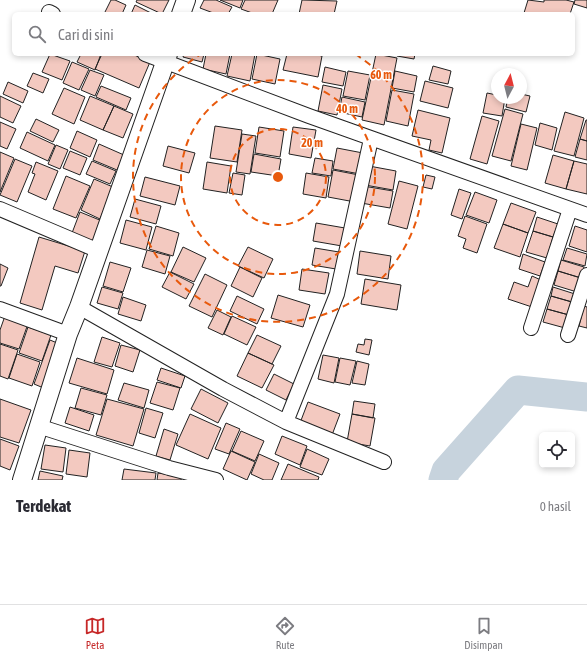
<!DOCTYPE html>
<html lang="id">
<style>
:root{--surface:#fff;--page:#f2f2f3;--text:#2b2b33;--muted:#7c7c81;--line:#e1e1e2;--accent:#c62828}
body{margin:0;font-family:"Asap Condensed",sans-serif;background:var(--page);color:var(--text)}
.controls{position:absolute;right:12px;bottom:12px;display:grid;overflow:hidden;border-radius:6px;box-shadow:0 2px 6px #0003}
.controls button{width:36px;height:36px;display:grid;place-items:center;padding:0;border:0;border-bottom:1px solid var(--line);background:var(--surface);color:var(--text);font:20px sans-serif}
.compass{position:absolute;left:491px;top:68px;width:36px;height:36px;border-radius:50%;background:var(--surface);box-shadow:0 2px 6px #0003;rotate:7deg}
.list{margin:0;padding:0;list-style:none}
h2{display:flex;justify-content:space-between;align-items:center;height:52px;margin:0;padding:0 16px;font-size:17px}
h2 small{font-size:13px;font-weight:400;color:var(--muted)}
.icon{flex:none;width:22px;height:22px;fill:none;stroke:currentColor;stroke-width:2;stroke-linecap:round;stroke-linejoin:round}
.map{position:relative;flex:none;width:587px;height:480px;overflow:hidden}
.search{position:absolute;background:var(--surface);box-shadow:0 2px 6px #0003;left:12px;right:12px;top:12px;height:44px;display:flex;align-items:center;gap:10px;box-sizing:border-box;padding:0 14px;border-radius:6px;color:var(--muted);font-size:15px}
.sheet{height:124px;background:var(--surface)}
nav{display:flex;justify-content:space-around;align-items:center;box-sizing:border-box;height:56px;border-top:1px solid var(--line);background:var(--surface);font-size:11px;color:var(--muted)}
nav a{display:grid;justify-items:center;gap:2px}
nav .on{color:var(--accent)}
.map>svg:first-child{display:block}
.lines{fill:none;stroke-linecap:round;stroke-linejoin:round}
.river{stroke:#c7d3dd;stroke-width:29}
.building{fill:#f3c9c0;stroke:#222}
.minor-casing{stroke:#222;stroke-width:16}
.tertiary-casing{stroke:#222;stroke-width:20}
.minor{stroke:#fff;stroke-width:14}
.tertiary{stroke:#fff;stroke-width:18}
.ring{fill:none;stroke:#e8590c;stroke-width:2;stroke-dasharray:7 5}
.centre{fill:#e8590c;stroke:#fff;stroke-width:2}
.ring-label{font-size:12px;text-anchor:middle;font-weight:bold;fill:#e8590c;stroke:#fff;stroke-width:3;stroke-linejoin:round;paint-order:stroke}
</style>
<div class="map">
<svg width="587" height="480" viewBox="0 0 587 480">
<rect width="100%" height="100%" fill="#fff"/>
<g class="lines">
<path class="river" d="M443,480l3,-9 72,-81 69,7"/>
</g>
<path class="building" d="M111,0h4l11,5 -4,9h-18z
M137,0h32l-7,14 -26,-12z
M204,0h12l16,7 -4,7h-12l-16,-6z
M220,0h23l-3,8z
M245,0h33l-6,14h-17l-14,-5z
M302,0l35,1 -3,13h-35z
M528,0l16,2v-2h22l8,2 -4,12h-42l-4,-1z
M575,0h12v8l-13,-4z
M135,5l16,8v1h-20z
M50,54l20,7 -8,19 -20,-8z
M81,54h20l-6,16 -18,-8z
M102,54h30l18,8 -11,26 -44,-19z
M184,54h20l-2,8 -19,-5z
M206,54h24l-4,20 -23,-5z
M232,54h23l-5,27 -23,-5z
M257,54l23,5 -5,25 -23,-5z
M287,54h25l10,2 -4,21 -35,-7z
M376,54l21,4 -13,67 -22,-5z
M398,54h17l-1,5 -17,-3z
M72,62l17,7 -10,21 -16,-7z
M433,66l18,5 -3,13 -19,-4z
M325,67l21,5 -3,14 -21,-4z
M90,70l14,5 -9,21 -14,-6z
M348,71l22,4 -5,25 -22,-4z
M395,71l22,5 -3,16 -22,-4z
M33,73l16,6 -6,14 -16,-7z
M425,81l28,7 -5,20 -28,-7z
M8,82l20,9 -5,12 -20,-9z
M323,85l19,4 -5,26 -19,-4z
M101,86l30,12 -5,12 -30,-13z
M64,88l21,9 -11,27 -22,-10z
M392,90l22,4 -6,32 -22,-5z
M487,93l10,2v3h8l-3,18 -19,-3z
M521,94l9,2 -4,16 -20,-5 2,-9h13z
M0,96l21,10 -8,17 -13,-6z
M90,96l24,10 -11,24 -23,-10z
M342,97l23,5 -3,15 -23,-5z
M114,106l19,8 -10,24 -20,-8z
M505,109l18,5 -12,47 -19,-5z
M418,110l32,8 -8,35 -13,-3 2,-10 -19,-4z
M565,112l19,6 -10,38 -20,-5z
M482,116l17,5 -12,43 -17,-5z
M36,119l23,11 -6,12 -23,-11z
M586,120h1v21l-7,-2z
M0,122l16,7 -9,20 -7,-3z
M540,123l17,5 -5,22 -17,-5z
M521,124l16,4 -10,42 -16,-4z
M215,126l27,4 -5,32 -27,-4z
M259,127l25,4 -4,26 -25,-4z
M293,127l23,3 -5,28 -22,-4z
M77,131l20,9 -7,17 -20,-9z
M27,132l28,13 -7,16 -28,-13z
M242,134l14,2 -6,38 -14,-2z
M580,139l7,2v19l-12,-3z
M99,144l25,11 -7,15 -24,-10z
M56,145l12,5 -8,19 -12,-5z
M168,146l27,7 -6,20 -26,-7z
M337,148l26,5 -3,21 -27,-5z
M70,151l17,7 -7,17 -17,-7z
M0,152l14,6 -14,34z
M254,154l27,5 -3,17 -27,-4z
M553,155l21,6 -8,28 -21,-6z
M315,158l18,3 -2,15 -19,-3z
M15,159l17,7 -15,36 -17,-7z
M92,161l24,10 -6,13 -24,-10z
M574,161l13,3v30l-21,-5z
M36,162l22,9 -12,29 -18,-8 7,-18 -3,-1z
M207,162l24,4 -4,27 -24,-4z
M369,166l27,5 -3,19 -28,-5z
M333,170l26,5 -4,27 -27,-5z
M233,173l12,2 -3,20 -13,-2z
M306,173l23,4 -3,21 -23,-4z
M426,175l9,2 -3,12 -9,-2z
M66,176l24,10 -14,32 -23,-9z
M145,177l35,9 -5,19 -35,-9z
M94,179l19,8 -13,32 -19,-9z
M399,181l19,5 -11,43 -19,-5z
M363,186l30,5 -3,17 -29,-5z
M459,189l12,4 -9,26 -11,-4z
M475,192l22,8 -8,23 -23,-8z
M135,199l26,7 -5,18 -26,-7z
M511,203l25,9 -8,21 -25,-9z
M80,212l22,9 -9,20 -21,-8z
M465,216l22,8 -10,29 -14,-5 3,-9 -8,-3z
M537,217l21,7 -5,13 -20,-6z
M126,220l26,7 -6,23 -26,-7z
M316,223l29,5 -3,18 -29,-5z
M503,224l25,9 -8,24 -26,-9z
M156,226l23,7 -6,23 -24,-7z
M575,226l12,4v22l-18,-6z
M533,231l20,6 -6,21 -21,-6z
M39,237l46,14 -7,22 -23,-7 -13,44 -22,-7z
M183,247l23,11 -12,24 -23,-10z
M248,247l25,12 -9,19 -26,-12z
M315,248l24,4 -3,17 -24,-4z
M567,248l20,6 -2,12 -22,-6z
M147,250l23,6 -5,18 -23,-7z
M360,251l31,5 -3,23 -31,-5z
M523,254l22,8 -5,14 -21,-7z
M561,260l23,7 -3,11 -23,-7z
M110,262l21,6 -8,24 -20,-6z
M0,264l8,4 -7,18h-1z
M240,267l22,11 -9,19 -22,-11z
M302,269l27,4 -4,21 -26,-4z
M558,271l23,7 -4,14 -23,-7z
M170,272l24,12 -8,15 -24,-12z
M205,274l22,11 -15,32 -23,-11z
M532,276l9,4 -9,27 -24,-8 6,-17 14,5z
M365,279l36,6 -4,25 -36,-6z
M102,287l21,6 -5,16 -21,-6z
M553,287l22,7 -3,8 -21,-6z
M278,295l32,10 -7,22 -32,-9z
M237,296l27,13 -7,15 -27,-13z
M551,296l21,6 -3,13 -22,-6z
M123,297l23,8 -5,16 -23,-7z
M584,306l3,1v21l-8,-2z
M547,309l22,6 -4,13 -22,-6z
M217,310l14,7 -8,18 -15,-7z
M6,313l23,8 -10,28 -19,-6v-13z
M232,316l24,11 -9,18 -23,-11z
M28,327l23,8 -9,26 -23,-8z
M257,335l24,11 -9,18 -24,-11z
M102,337l18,6 -8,24 -18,-5z
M365,339l7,1 -3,15 -13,-3 2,-8 6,1z
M50,340l12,5 -16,44 -12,-5z
M0,344l18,6 -10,29 -8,-3z
M121,345l19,5 -7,22 -18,-6z
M248,353l26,12 -12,23 -25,-12z
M17,354l23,8 -8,24 -23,-8z
M323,355l16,3 -5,25 -16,-4z
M77,358l37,12 -7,24 -38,-11z
M340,358l16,3 -6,24 -15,-3z
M357,361l12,3 -4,21 -13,-2z
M161,368l24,8 -4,12 -24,-8z
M274,374l20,10 -8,16 -20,-10z
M157,382l23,6 -7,22 -23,-7z
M124,383l25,7 -5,18 -26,-8z
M81,388l26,7 -6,20 -26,-7z
M201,389l27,14 -10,20 -27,-14z
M0,399l31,11 -12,33 -19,-6z
M107,399l37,10 -11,37 -37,-11z
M354,401l21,3 -2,14 -21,-4z
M308,402l32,12 -8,21 -32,-12z
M70,407l24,8 -5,16 -24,-8z
M146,408l17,5 -8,25 -16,-5z
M190,414l31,14 -13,31 -32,-14z
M352,414l23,4 -5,28 -23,-4z
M226,423l14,6 -11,25 -14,-5z
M164,429l14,5 -8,26 -14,-4z
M241,431l23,10 -9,20 -23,-10z
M282,436l25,10 -7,19 -25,-11z
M0,439l19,7 -9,24 -10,-4z
M45,445l21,3 -3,24 -22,-3z
M307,449l22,10 -7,16 -22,-8z
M69,450l21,3 -3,24 -21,-3z
M231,451l24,11 -8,18 -24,-11z
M259,454l20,9 -7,17h-8l-13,-6z
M288,464l31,13 -1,3h-37z
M124,469l32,4 -1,7h-33z
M40,471l23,5 -1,4h-24z
M158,473l24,4 -1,3h-24z"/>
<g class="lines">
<defs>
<path id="minor" d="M49,12l4,2
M145,54l164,62 278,99
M0,209l99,42
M79,307l144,82 63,33 98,40
M0,309l68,25
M531,328l39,-119
M568,335l19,-60
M286,422l51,-128 34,-155
M38,426l131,42 47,12"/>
<path id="tertiary" d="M181,14l5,-14
M22,480l46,-146 11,-27 89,-253"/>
</defs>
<use href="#minor" class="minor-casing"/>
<use href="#tertiary" class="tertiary-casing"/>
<use href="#minor" class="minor"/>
<use href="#tertiary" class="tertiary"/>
</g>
<g class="ring">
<circle cx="278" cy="177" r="48"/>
<circle cx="278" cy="177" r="97"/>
<path d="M355 54A145 145 0 1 1 201 54"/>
</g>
<circle cx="278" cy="177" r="6" class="centre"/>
<g class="ring-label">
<text x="381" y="79">60 m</text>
<text x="347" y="113">40 m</text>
<text x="312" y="147">20 m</text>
</g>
</svg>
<div class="controls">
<button><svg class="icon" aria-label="locate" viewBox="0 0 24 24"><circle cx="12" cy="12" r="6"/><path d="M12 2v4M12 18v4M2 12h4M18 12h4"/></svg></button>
</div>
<svg class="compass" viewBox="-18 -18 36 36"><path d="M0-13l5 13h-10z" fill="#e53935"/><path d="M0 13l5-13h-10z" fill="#7c7c81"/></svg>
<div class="search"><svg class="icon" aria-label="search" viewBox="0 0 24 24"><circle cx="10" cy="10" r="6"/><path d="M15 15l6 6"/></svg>Cari di sini</div>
</div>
<section class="sheet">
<h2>Terdekat<small>0 hasil</small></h2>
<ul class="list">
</ul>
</section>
<nav>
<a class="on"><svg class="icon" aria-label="map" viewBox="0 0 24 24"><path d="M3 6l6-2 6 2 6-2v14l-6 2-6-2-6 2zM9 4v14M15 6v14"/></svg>Peta</a>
<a><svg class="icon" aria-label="directions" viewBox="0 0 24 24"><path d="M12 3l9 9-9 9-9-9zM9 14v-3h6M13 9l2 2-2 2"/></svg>Rute</a>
<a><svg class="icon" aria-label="saved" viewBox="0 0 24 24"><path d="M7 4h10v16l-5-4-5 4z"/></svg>Disimpan</a>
</nav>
